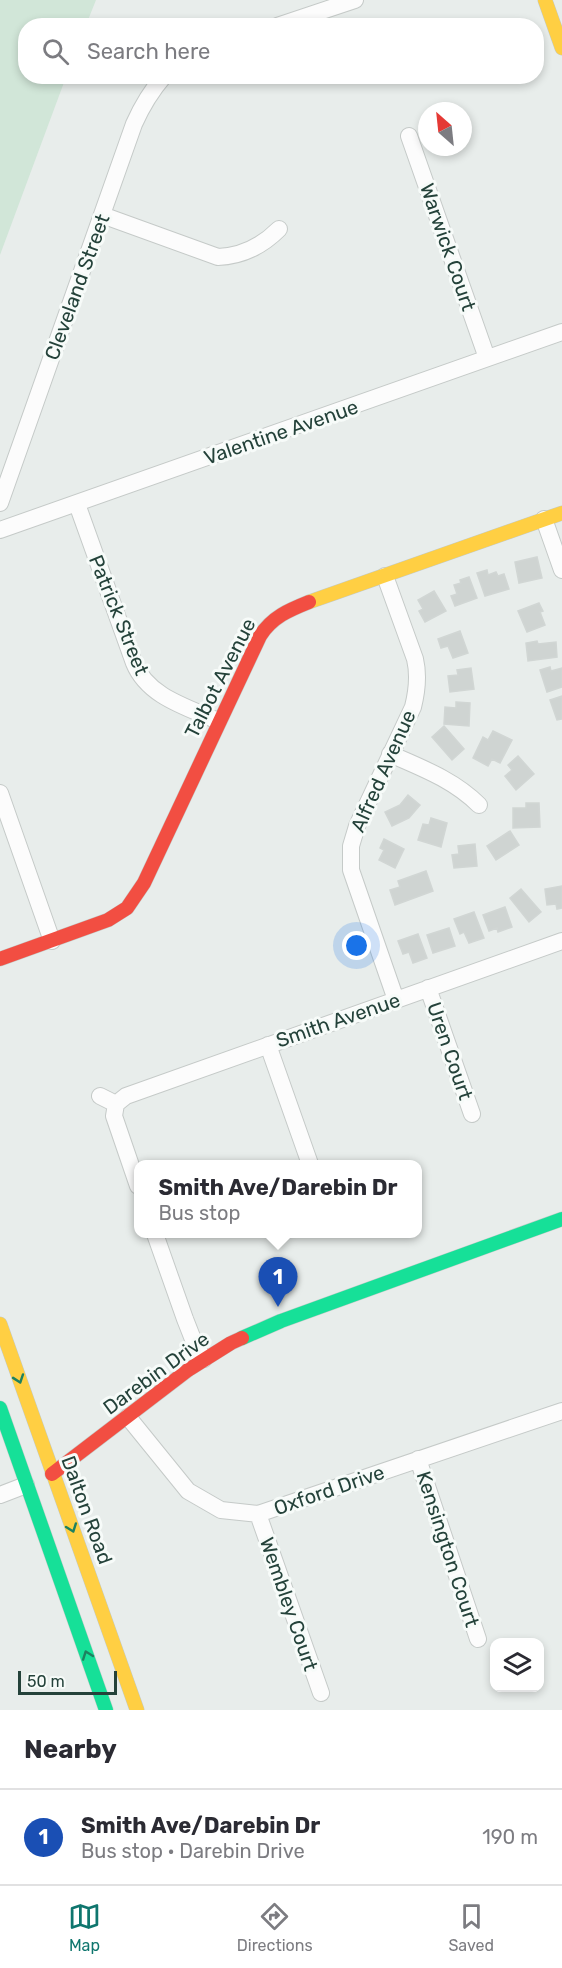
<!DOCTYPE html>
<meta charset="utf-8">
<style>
:root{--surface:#fff;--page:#f2f2f3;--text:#2b2b33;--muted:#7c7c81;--line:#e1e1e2;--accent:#0f766e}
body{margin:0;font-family:Rubik,sans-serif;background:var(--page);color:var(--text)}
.controls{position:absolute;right:18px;bottom:18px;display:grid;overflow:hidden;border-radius:12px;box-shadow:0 3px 9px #0003}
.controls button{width:54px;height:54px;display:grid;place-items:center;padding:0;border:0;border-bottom:2px solid var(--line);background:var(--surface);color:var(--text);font:30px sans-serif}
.compass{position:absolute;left:418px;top:102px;width:54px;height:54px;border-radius:50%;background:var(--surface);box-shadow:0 3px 9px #0003;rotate:333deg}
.scale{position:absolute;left:18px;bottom:15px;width:99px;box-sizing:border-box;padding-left:6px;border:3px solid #24423a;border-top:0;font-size:16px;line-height:21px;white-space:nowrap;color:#24423a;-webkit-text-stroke:4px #f7fbf9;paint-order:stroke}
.you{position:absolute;left:357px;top:946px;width:21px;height:21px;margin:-15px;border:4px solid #fff;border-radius:50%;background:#1a73e8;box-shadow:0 0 0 9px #1a73e833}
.badge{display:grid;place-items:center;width:39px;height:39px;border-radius:50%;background:var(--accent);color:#fff;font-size:20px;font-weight:700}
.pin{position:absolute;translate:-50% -50px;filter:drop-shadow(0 2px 3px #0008)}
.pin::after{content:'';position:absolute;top:32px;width:21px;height:18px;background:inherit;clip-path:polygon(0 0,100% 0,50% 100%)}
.popup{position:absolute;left:134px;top:1160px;width:288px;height:78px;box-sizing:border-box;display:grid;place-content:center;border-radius:12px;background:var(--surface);filter:drop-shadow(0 2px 4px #0005);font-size:20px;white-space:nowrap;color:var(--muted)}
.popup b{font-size:22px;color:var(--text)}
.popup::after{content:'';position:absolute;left:50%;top:100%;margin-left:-12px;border:12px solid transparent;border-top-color:var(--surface)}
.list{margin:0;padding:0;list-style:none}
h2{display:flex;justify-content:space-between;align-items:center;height:78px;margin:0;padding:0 24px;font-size:26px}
h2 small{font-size:20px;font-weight:400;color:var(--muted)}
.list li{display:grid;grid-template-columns:39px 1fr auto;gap:18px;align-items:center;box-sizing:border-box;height:96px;padding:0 24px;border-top:2px solid var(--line)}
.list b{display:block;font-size:22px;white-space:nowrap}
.list p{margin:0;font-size:20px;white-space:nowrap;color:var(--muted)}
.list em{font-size:20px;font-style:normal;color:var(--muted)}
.icon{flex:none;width:33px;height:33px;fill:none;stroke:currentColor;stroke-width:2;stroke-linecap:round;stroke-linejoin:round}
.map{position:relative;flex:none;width:562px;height:1710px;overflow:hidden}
.search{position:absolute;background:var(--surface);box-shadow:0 3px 9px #0003;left:18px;right:18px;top:18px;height:66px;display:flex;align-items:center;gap:15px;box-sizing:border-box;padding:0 21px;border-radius:24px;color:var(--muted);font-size:22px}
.sheet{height:174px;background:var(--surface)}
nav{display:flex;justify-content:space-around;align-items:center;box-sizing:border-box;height:84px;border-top:2px solid var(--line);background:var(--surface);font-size:16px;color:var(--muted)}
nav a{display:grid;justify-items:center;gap:3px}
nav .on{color:var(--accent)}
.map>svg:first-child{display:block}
.green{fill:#d1e6d8}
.building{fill:#cfd4d2;stroke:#d1d6d4;stroke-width:1.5}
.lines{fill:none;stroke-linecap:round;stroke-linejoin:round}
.street-casing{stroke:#c5cac8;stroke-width:18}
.fast-casing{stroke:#c3cbc8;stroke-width:15}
.slow-casing{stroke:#c3cbc8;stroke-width:15}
.jam-casing{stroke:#c3cbc8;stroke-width:15}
.street{stroke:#fcfcfc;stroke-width:16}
.fast{stroke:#16e098;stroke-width:14}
.slow{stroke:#ffcf43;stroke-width:14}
.jam{stroke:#f24e42;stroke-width:14}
.oneway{stroke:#1e8160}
.labels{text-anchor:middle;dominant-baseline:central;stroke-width:6;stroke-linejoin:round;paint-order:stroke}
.street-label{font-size:20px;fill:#24423a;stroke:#f7fbf9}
</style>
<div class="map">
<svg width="562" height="1710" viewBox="0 0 562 1710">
<rect width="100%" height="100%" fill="#e8edeb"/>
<path class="green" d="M0,0h96l-10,25 -60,1v50l40,1 -66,178z"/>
<path class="building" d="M537,557l5,21 -23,5 -4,-21z
M487,570l1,5 8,-3 2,4 6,-2 5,15 -24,7 -8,-23z
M469,577l8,21 -22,8 -4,-10 6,-2 -3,-9 7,-2 -1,-3z
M434,591l12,20 -21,11 -6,-11 4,-2 -5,-9z
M539,603l4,8 -3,1 5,13 -18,7 -9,-21z
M460,631l8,22 -15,5 -5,-12 -7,2 -3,-9z
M537,641l1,3 18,-2 1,15 -29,4 -2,-18z
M550,667l1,4 11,-3v19l-15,5 -7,-22z
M471,668l3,21 -24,3 -2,-16 10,-1 -1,-5z
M562,696v23l-5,1 -7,-20z
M456,702l14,1 -1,23 -25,-2 1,-17 11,1z
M444,726l20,23 -12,11 -20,-23z
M493,731l19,9 -12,23 -8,-4 -4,7 -15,-8 10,-21 5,3z
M518,756l16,18 -18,16 -11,-14 7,-6 -4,-5z
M408,795l12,10 -11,13 -17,8 -7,-14 15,-7z
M526,803h13l1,24 -27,1v-20h13z
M431,818l16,5 -6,24 -23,-7 5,-16 6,1z
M510,831l9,14 -23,15 -9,-14z
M384,839l20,10 -9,19 -16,-8 5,-10 -4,-2z
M475,844l2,22 -23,2 -2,-13 7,-1 -1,-8z
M426,871l7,20 -38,14 -5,-15 10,-3 -2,-6z
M562,886v22l-5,1 -1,-5 -9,1 -2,-16z
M521,889l20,23 -12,10 -19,-24z
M505,907l7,20 -14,5 -1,-4 -8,3 -6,-16z
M474,912l10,26 -15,5 -5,-11 -4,2 -6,-15z
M449,928l6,18 -22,7 -6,-18z
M418,934l9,24 -14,5 -4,-11 -6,2 -5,-13z"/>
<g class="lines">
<defs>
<path id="street" d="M277,26l78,-26
M409,136l78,222
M102,215l116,42c25,-1 44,-11 61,-28
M0,503l134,-379c8,-18 17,-33 30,-48
M77,504l57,159c14,34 53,44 84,58
M544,519l18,51
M0,530l562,-198
M385,576l30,83c4,17 2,32 -2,48l-56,119 -6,20v24l45,130
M390,754c32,14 64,26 89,51
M0,793l52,148
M428,988l44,126
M268,1045l42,119
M100,1096l16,8
M138,1186l-24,-70 2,-12 10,-8 436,-155
M155,1234l30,85 11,28 8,12
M128,1417l60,74 33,19 37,4 304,-103
M418,1459l60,180
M0,1495l26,-10
M258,1514l63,179"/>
<path id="fast" d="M242,1338l39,-17 281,-102
M0,1408l106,302"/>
<path id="slow" d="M545,0l17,48
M309,602l253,-89
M0,1324l137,386"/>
<path id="jam" d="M0,959l108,-39 19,-12 17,-25 116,-247c12,-19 29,-26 49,-34
M52,1474l136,-104 43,-27 11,-5"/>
</defs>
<use href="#street" class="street-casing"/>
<use href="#fast" class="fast-casing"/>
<use href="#slow" class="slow-casing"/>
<use href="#jam" class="jam-casing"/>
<use href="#street" class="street"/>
<use href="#fast" class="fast"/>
<use href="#slow" class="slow"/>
<use href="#jam" class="jam"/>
</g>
<defs><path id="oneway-chevron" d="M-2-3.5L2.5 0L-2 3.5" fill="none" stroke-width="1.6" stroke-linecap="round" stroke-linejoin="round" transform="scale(1.5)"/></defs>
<g class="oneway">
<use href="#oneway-chevron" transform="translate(19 1379) rotate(71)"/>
<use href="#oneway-chevron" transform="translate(72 1528) rotate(70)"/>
<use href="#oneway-chevron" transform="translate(87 1655) rotate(-110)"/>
</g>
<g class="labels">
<g class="street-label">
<text transform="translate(448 247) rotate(71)">Warwick Court</text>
<text transform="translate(77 287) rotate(-70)">Cleveland Street</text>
<text transform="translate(281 432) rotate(-19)">Valentine Avenue</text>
<text transform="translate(119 615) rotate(68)">Patrick Street</text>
<text transform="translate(220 678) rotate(-63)">Talbot Avenue</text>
<text transform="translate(383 771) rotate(-66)">Alfred Avenue</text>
<text transform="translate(338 1020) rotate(-19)">Smith Avenue</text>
<text transform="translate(450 1051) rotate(71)">Uren Court</text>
<text transform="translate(156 1373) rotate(-36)">Darebin Drive</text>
<text transform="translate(329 1490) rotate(-19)">Oxford Drive</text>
<text transform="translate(87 1510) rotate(70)">Dalton Road</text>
<text transform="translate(448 1549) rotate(72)">Kensington Court</text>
<text transform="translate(289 1604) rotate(71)">Wembley Court</text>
</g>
</g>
</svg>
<div class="controls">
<button><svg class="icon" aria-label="layers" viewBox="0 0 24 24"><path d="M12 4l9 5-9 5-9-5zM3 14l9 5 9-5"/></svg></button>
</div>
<svg class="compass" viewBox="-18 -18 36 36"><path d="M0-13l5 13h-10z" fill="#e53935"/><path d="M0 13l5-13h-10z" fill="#7c7c81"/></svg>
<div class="scale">50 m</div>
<div class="you"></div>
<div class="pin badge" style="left:278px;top:1307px;background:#1a4fb4">1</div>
<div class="popup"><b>Smith Ave/Darebin Dr</b>Bus stop</div>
<div class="search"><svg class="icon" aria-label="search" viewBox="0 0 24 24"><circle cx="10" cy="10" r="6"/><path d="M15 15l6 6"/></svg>Search here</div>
</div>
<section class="sheet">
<h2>Nearby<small></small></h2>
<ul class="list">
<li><span class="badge" style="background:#1a4fb4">1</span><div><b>Smith Ave/Darebin Dr</b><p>Bus stop · Darebin Drive</p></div><em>190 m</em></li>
</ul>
</section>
<nav>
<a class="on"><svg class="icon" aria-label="map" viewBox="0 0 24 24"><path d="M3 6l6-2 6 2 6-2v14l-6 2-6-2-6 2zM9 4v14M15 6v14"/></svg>Map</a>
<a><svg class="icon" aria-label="directions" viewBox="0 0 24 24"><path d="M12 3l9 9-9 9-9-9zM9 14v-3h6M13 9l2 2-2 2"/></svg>Directions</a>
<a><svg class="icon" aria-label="saved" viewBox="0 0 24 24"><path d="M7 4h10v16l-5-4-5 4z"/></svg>Saved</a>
</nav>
